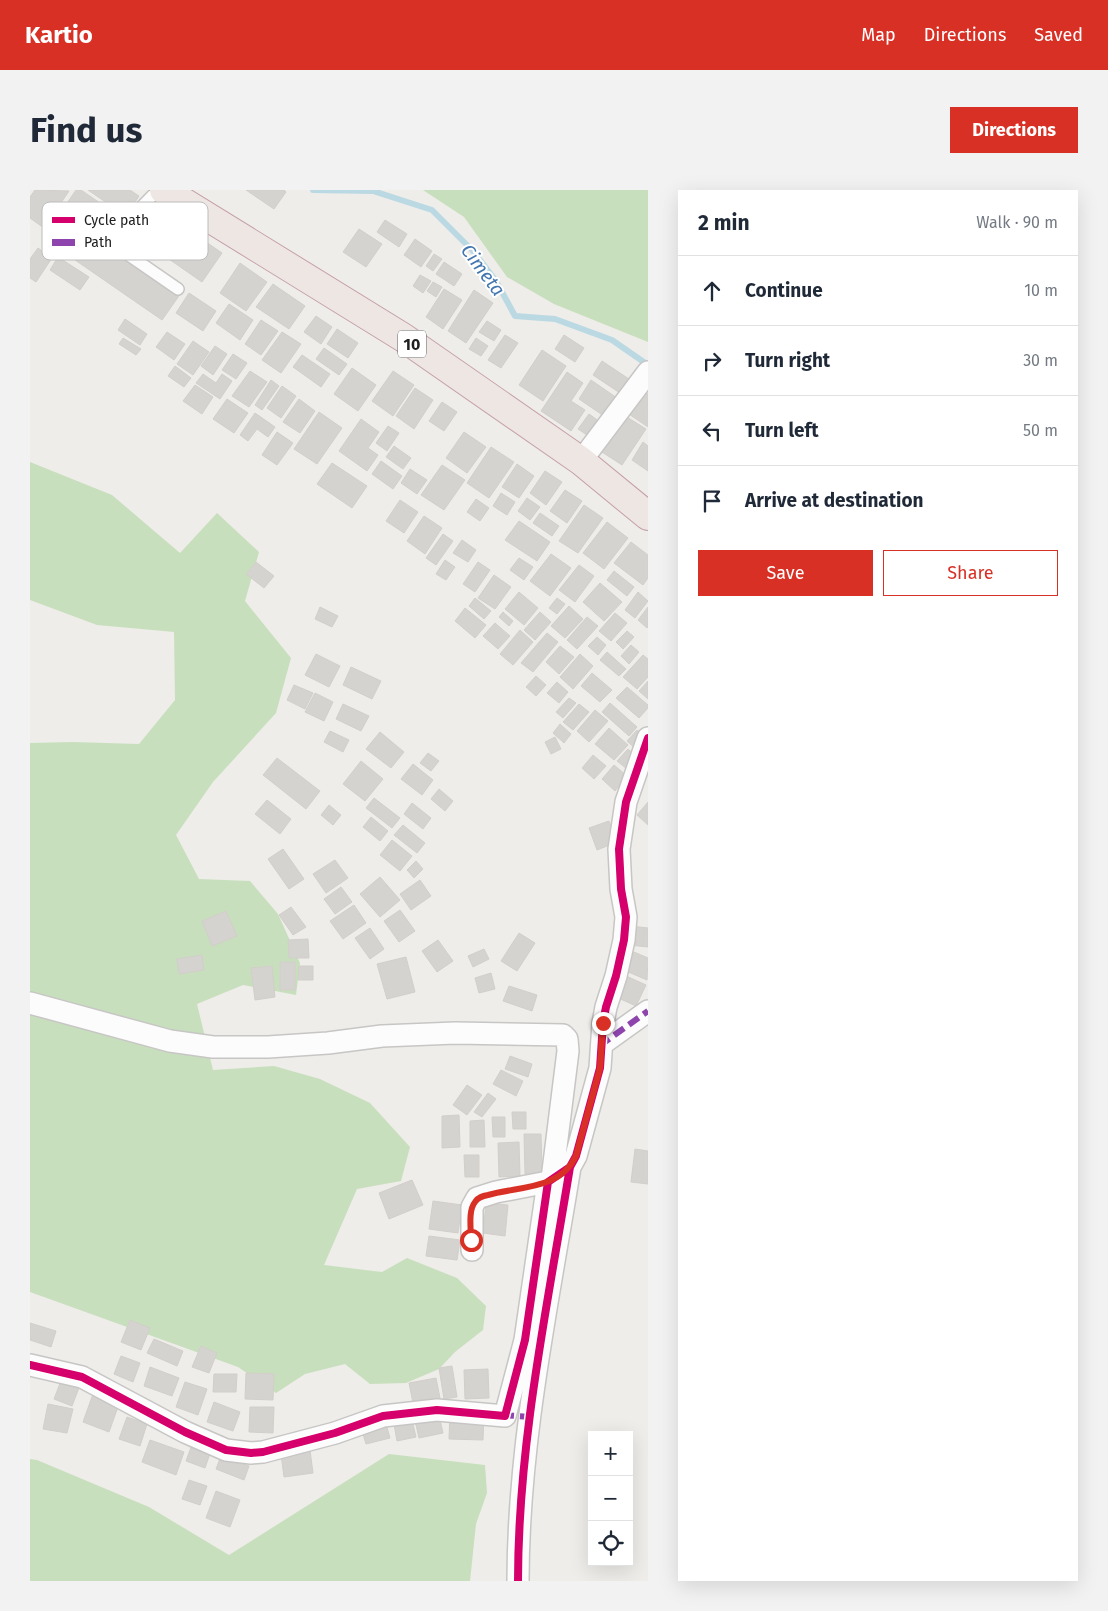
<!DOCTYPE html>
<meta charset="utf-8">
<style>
:root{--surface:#fff;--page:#f2f2f3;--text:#1f2937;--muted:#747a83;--line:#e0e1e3;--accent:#d93025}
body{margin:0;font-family:"Fira Sans",sans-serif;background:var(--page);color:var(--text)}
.controls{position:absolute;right:15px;bottom:15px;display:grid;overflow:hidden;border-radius:0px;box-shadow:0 5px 20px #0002}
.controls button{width:45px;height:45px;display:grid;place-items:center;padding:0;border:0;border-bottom:1px solid var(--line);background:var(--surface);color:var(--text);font:25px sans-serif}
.stop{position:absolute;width:15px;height:15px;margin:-11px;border:4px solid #d93025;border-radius:50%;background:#fff}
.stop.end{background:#d93025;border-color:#fff;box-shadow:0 1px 5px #0008}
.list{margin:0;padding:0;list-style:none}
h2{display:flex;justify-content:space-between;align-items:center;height:65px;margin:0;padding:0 20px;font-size:21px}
h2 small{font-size:16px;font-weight:400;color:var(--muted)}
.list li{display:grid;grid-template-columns:32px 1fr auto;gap:15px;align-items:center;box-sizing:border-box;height:70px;padding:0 20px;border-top:1px solid var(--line)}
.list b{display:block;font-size:19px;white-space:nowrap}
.list em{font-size:16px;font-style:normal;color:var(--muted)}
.actions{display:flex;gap:10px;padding:15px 20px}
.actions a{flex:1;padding:11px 0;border:1px solid var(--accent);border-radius:0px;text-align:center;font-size:18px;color:var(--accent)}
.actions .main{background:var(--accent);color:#fff}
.icon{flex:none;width:28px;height:28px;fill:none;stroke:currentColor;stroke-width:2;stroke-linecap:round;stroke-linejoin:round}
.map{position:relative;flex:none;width:618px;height:1391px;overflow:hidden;border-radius:0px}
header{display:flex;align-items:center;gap:30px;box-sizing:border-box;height:70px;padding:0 25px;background:var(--accent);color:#fff}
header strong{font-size:24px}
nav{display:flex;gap:28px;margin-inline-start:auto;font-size:18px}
.intro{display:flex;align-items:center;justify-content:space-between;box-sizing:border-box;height:120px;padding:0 30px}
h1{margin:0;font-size:35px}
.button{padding:12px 22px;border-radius:0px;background:var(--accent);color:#fff;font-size:18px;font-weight:700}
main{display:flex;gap:30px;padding:0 30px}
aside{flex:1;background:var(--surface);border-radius:0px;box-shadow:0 5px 20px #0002}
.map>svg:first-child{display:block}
.forest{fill:#c8dfbd}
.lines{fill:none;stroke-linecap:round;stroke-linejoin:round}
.stream{stroke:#bbd9e3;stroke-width:6}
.building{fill:#d5d3d0;stroke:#d2cfca}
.service-casing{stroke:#c7c6c5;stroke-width:14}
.minor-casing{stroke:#c7c6c5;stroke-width:24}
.trunk-casing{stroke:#c59fa9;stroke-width:30}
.service{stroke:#fcfcfc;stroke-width:11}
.minor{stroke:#fcfcfc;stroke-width:21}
.trunk{stroke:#eee6e3;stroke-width:28}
.quiet{stroke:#8e44ad;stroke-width:6;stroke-dasharray:12 6;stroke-linecap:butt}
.cycleway-casing{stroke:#fff;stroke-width:11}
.cycleway{stroke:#d6006c;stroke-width:8}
.route{stroke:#d93025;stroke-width:6}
.labels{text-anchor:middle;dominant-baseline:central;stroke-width:4;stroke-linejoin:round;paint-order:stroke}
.shield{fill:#fff;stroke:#636363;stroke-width:1}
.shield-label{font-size:16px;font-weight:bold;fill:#202020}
.water-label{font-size:19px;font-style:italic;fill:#4376ae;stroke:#fff}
.key{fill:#fff;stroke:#bcbcbc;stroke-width:1}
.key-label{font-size:14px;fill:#202020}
</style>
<header>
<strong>Kartio</strong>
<nav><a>Map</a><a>Directions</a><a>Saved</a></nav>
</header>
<div class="intro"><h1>Find us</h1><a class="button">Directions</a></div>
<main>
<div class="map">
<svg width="618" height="1391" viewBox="0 0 618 1391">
<rect width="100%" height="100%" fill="#eeede9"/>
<path class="forest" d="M393,0h225v152l-94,-38 -47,-27 -43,-60z
M0,272l82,33 68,58 37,-40 42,39 -14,49 46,57 -15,55 -63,69 -37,53 23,44 51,2 28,33 22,49 -4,32 -53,-10 -46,19 16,66 61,-4 46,13 50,24 40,44 -9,34 -44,8 -33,76 58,7 25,-14 50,20 29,28 -3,24 -28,22 -16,17 -33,14 -36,1 -25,-20 -40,10 -29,19 -38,-26 -208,-75v-549l43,-1 66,2 36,-44 -1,-68 -77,-7 -67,-25z
M359,1264l96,11 2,28 -11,31 -6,57h-440v-122l7,1 112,47 80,48z"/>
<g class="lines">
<path class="stream" d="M283,0l60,1 59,19 41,41 23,30 19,35 40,3 57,21 36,25"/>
</g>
<path class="building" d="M5,0l34,1 -25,37 -14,-10v-21z
M46,0h5l44,30 -13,18 -47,-32z
M58,0h42l9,6 -13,20z
M216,0h38l2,2 -12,17z
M130,20l62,43 -20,29 -62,-43z
M37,25l114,78 -19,27 -113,-78z
M355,30l22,14 -8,13 -22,-15z
M329,39l23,15 -16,23 -23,-15z
M385,49l17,12 -11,16 -17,-12z
M8,58l14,10 -16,24 -6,-4v-19z
M404,64l8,5 -9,12 -7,-5z
M28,67l31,20 -9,13 -30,-20z
M414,72l18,12 -8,12 -18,-12z
M210,73l27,19 -21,29 -26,-18z
M390,85l11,6 -8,12 -10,-7z
M403,92l9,5 -6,10 -9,-6z
M243,94l32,22 -16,23 -33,-22z
M414,99l18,11 -19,29 -17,-12z
M444,100l19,13 -27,40 -18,-12z
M159,103l27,18 -13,20 -27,-18z
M199,114l24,16 -13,20 -24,-17z
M286,126l16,11 -11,17 -17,-12z
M95,129l22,15 -7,11 -22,-15z
M231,130l17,11 -17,24 -16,-11z
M457,131l14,9 -7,11 -15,-9z
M307,139l21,14 -10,15 -21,-14z
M137,142l18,12 -11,16 -18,-13z
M252,142l19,12 -20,29 -19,-13z
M475,145l13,8 -17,25 -13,-8z
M534,145l20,13 -9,14 -20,-13z
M93,148l18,11 -5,6 -17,-11z
M446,148l12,8 -7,10 -12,-7z
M163,151l16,11 -16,23 -16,-11z
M185,156l12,8 -14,21 -12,-9z
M294,158l23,16 -8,11 -23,-16z
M512,160l24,16 -23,35 -24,-16z
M203,164l14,9 -11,16 -14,-9z
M272,165l28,19 -9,13 -28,-20z
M572,171l27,18 -9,14 -27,-18z
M145,176l16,12 -7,9 -16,-11z
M322,178l24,17 -18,26 -24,-17z
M220,181l17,11 -18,25 -17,-11z
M363,181l21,14 -21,31 -21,-15z
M537,182l16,11 -12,18 14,9 -14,21 -30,-20z
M173,184l13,9 6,-9 10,7 -12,18 -24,-16z
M241,190l8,6 -17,24 -7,-5z
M561,190l26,18 -13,18 -25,-17z
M165,195l18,12 -11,17 -19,-13z
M252,196l14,10 -15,22 -14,-10z
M385,198l18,12 -19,29 -18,-13z
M608,198l10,6v33l-25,-17z
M197,209l21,14 -14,20 -21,-14z
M269,209l16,12 -15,22 -17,-11z
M412,212l15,10 -13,19 -15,-10z
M289,222l23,16 -25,36 -23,-15z
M225,223l20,14 -7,10 -11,-8 -9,12 -8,-6z
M559,224l11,8 -10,15 -12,-8z
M592,224l24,15 -24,36 -23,-15z
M331,229l18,13 -11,16 10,7 -11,16 -28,-20z
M358,236l11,7 -12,18 -11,-8z
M247,242l16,11 -16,22 -15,-10z
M434,242l22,15 -19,26 -21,-15z
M613,252l5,4v25l-16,-11z
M364,256l17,12 -8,11 -17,-12z
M461,257l23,15 -25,36 -22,-15z
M351,271l21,15 -9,13 -21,-15z
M302,273l35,23 -15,22 -35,-24z
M487,274l17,12 -15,22 -17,-11z
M412,275l23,15 -21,30 -23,-15z
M380,279l17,11 -10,14 -16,-11z
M515,281l17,11 -16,23 -16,-12z
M535,300l17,11 -15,22 -17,-12z
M471,303l14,9 -8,13 -14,-9z
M497,308l13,9 -10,13 -12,-9z
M446,309l13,9 -9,13 -13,-9z
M370,310l18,12 -14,21 -18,-12z
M554,315l19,13 -25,35 -19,-12z
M510,323l19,13 -7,10 -19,-13z
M394,326l18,12 -17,26 -18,-13z
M489,331l31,21 -13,19 -32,-21z
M577,332l21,16 -24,31 -21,-16z
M413,344l10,7 -17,24 -10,-7z
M432,350l14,10 -8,12 -15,-9z
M601,352l17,13v23l-5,7 -29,-22z
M521,364l20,14 -21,28 -20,-15z
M489,368l14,9 -9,13 -14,-10z
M415,370l10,7 -9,13 -10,-6z
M226,372l18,14 -10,12 -18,-14z
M448,372l12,8 -15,22 -12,-8z
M549,375l15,11 -19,26 -16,-12z
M584,381l20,16 -7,9 -20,-16z
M464,385l17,12 -16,22 -17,-11z
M570,393l22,19 -18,19 -21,-19z
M489,402l19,16 -14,17 -19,-16z
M608,402l10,9 -13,17 -10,-8z
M445,408l16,13 -7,8 -15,-13z
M527,408l8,6 -8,10 -8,-6z
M539,416l14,13 -18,19 -14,-12z
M290,417l18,9 -6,11 -17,-8z
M618,417v20l-1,1 -9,-8z
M435,418l21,17 -11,13 -20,-17z
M473,422l10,9 -4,5 -10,-9z
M510,422l11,10 -16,18 -11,-10z
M585,423l12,10 -16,18 -12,-10z
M557,427l11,9 -21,23 -10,-9z
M465,433l15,13 -12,13 -15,-13z
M490,440l13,12 -20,23 -13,-11z
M597,441l7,6 -11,12 -7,-7z
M517,443l11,9 -25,30 -12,-9z
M567,447l9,8 -8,10 -10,-9z
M601,455l8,7 -10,12 -8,-8z
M530,456l14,11 -15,17 -13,-12z
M577,462l19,17 -7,7 -19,-16z
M286,464l24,12 -11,21 -24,-12z
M550,464l13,12 -20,23 -13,-12z
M613,465l5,4v18l-11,12 -14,-12z
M321,477l30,14 -9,18 -29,-14z
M562,483l20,17 -12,12 -19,-16z
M506,486l10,9 -10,11 -10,-9z
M618,491v18l-9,-8z
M527,492l11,10 -9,11 -12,-10z
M264,495l19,8 -8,16 -18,-9z
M597,497l21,18v3l-9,10 -23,-20z
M285,503l18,9 -9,19 -19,-9z
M539,508l7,5 -13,15 -7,-6z
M580,513l27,24 -8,9 -27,-24z
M313,514l26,12 -8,15 -25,-12z
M549,514l10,8 -16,18 -10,-8z
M565,520l13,11 -19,21 -12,-11z
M530,534l11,10 -7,9 -11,-10z
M579,538l19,17 -14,15 -19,-16z
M607,540l10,8 -10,12 -10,-9z
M300,541l19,9 -6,12 -19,-10z
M350,542l24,20 -13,16 -25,-19z
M525,547l6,12 -10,5 -6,-12z
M598,559l10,9 -11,11 -10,-8z
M398,563l11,8 -8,10 -11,-8z
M563,565l13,11 -12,13 -12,-11z
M247,568l43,33 -14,18 -43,-34z
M331,571l22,18 -18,22 -22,-17z
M383,574l20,16 -11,15 -21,-16z
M584,575l13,11 -12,15 -13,-12z
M409,599l14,12 -8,10 -14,-12z
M344,608l26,20 -8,10 -26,-20z
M237,610l24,19 -11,15 -25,-20z
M618,612v23l-11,-10z
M382,613l19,15 -8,11 -19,-15z
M299,615l12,10 -8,10 -12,-10z
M341,627l17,14 -8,10 -17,-14z
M579,631l8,21 -20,8 -8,-22z
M373,635l22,18 -8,10 -23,-18z
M362,650l20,16 -12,15 -20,-16z
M253,659l21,30 -15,10 -21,-30z
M305,670l13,18 -22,15 -13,-19z
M386,671l7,8 -9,9 -7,-8z
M350,687l20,23 -20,17 -20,-23z
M390,690l11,16 -20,14 -11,-16z
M311,697l11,15 -17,12 -11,-15z
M324,715l12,18 -23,16 -13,-18z
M261,717l15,20 -13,8 -14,-20z
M370,720l15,21 -16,11 -15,-21z
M196,721l11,25 -25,10 -10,-25z
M601,736l17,2v19l-19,-2z
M340,738l14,21 -14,10 -15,-21z
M489,743l16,10 -18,28 -16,-10z
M278,749l1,19h-20l-1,-18z
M408,750l15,21 -16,11 -15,-21z
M454,759l5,10 -16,8 -5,-11z
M604,762l14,6 -1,22 -21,-9z
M172,765l2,15 -25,4 -2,-15z
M376,767l9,35 -28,7 -10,-35z
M250,772h15v28h-15z
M242,776l3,31 -20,3 -4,-32z
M269,776h14v14h-15z
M461,783l4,16 -16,4 -4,-15z
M594,785l22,10 -10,21 -22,-10z
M479,796l28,9 -5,16 -29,-10z
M480,866l22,8 -4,13 -23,-8z
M471,880l22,11 -7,15 -23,-12z
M437,895l15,10 -15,20 -14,-10z
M458,903l8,6 -14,18 -8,-5z
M482,922h14v17h-13z
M429,925l1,32 -18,1v-32z
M462,927h13v20h-12z
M454,930l1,27h-15v-26z
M494,944h17l1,39 -17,1z
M489,952l1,34 -21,1 -1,-34z
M605,959l13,2v33l-17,-2z
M434,965h15v22h-14z
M382,990l11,25 -34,14 -10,-26z
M403,1011l29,4 -4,28 -29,-4z
M456,1013l22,2 -3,31 -22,-3z
M399,1046l31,4 -3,20 -31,-4z
M100,1130l20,8 -9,22 -20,-8z
M0,1133l26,8 -5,16 -21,-7z
M124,1149l29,12 -6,15 -30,-13z
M171,1156l16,7 -8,20 -17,-6z
M91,1166l19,7 -7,19 -19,-8z
M422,1176l5,31 -13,2 -5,-31z
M120,1177l29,11 -7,18 -28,-10z
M458,1179l1,29 -24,1 -1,-29z
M34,1183l18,7 -10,26 -18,-7z
M216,1183l28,1 -1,26 -28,-1z
M184,1184h23l-1,18h-23z
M406,1188l4,20 -27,5 -4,-20z
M155,1192l22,7 -9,26 -22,-8z
M63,1204l26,10 -10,28 -26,-10z
M184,1212l26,10 -7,19 -26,-9z
M18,1214l25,5 -6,24 -24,-4z
M220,1217h24l-1,26 -24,-1z
M408,1221l5,22 -24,5 -5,-22z
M420,1223l34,1 -1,26 -34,-1z
M97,1227l20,7 -7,22 -21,-7z
M354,1227l6,21 -24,6 -6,-20z
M382,1230l4,17 -19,4 -3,-17z
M164,1249l19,6 -8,23 -19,-7z
M120,1250l34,12 -8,23 -34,-13z
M280,1260l3,23 -29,4 -3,-23z
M191,1266l28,10 -5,14 -28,-11z
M159,1290l18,6 -7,19 -18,-6z
M186,1301l24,9 -10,27 -24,-9z"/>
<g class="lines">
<defs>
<path id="service" d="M128,0l-38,39 -6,13 6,7 58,40"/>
<path id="minor" d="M551,271l67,-89
M0,813l140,38 43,6h55l60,-4 54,-7 73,-3 108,2 4,4 1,12 -16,128
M572,854l46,-33
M442,1060v-43l5,-9 19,-6 52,-10
M0,1175l52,12 103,55 41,18 25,3 12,-1 72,-19 48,-17 54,-6 68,6 20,-76 23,-158 22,-15
M488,1391c0,-139 30,-278 52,-414l6,-11 24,-88 3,-45 3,-16 10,-31 8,-36 2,-23 -5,-28 -2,-40 7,-47 22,-64"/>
<path id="trunk" d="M134,0l240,148 177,123 67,55"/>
</defs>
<use href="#service" class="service-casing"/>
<use href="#minor" class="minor-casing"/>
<use href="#trunk" class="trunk-casing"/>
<use href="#service" class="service"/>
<use href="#minor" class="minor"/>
<use href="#trunk" class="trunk"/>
<path class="quiet" d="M572,857v-3l46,-33
M472,1225l28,2"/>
<defs>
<path id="cycleway" d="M0,1175l52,12 103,55 41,18 25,3 12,-1 72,-19 48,-17 54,-6 68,6 20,-76 23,-158 22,-15
M488,1391c0,-139 30,-278 52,-414l6,-11 24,-88 3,-45 3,-16 10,-31 8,-36 2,-23 -5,-28 -2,-40 7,-47 22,-64"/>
</defs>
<use href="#cycleway" class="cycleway-casing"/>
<use href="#cycleway" class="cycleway"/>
</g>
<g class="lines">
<path class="route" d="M441,1050c0,-12 -3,-29 4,-38 3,-5 8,-6 13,-7 32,-9 72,-5 88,-39l24,-88 3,-45"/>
</g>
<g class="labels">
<rect class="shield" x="368" y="140.5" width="28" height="27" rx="4"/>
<g class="shield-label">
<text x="382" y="154">10</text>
</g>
<g class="water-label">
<text transform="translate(453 80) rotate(53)">Cimeta</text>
</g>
</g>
<rect x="12" y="12" width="166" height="58" rx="8" class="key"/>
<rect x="22" y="27" width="23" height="6" fill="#d6006c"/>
<rect x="22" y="49" width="23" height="7" fill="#8e44ad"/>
<g class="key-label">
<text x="54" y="35">Cycle path</text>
<text x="54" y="57">Path</text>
</g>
</svg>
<div class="controls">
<button>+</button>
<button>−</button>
<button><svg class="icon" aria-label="locate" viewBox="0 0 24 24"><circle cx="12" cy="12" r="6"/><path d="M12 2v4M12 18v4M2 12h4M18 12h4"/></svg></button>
</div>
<div class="stop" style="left:441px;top:1050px"></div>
<div class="stop end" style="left:573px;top:833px"></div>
</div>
<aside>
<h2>2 min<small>Walk · 90 m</small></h2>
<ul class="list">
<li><svg class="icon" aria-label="ahead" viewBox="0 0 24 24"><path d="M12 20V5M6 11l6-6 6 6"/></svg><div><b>Continue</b></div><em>10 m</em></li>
<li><svg class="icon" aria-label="right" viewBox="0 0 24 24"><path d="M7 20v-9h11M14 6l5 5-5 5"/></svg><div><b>Turn right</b></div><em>30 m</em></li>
<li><svg class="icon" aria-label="left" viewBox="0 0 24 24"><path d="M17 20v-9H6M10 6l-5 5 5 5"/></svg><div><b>Turn left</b></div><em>50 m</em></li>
<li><svg class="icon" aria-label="arrive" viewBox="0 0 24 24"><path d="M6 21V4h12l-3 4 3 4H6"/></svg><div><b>Arrive at destination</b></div></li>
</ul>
<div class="actions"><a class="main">Save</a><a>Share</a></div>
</aside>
</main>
